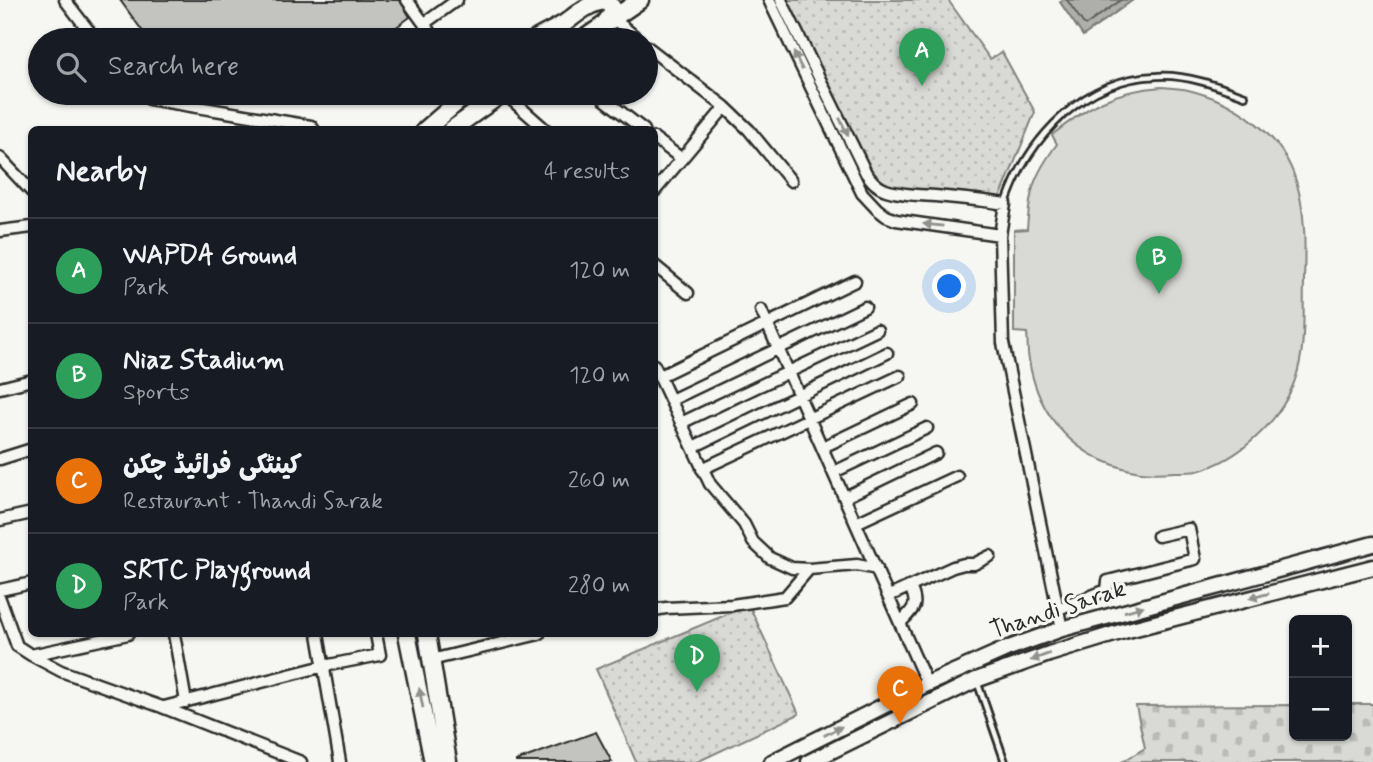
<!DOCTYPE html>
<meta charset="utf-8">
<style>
:root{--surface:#171b24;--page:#242831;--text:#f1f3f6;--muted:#9ea1a6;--line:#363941;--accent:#d1495b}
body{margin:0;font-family:Mynerve,"Playpen Sans Arabic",sans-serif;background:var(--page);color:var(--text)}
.controls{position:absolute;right:21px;bottom:21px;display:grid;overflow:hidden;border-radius:10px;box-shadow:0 2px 5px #0004}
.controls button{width:63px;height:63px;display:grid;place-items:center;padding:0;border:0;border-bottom:2px solid var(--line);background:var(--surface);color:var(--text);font:35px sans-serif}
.you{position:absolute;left:950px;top:287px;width:24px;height:24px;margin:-18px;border:5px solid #fff;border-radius:50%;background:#1a73e8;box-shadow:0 0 0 10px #1a73e833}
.badge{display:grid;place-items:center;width:46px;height:46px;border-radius:50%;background:var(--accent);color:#fff;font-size:23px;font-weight:700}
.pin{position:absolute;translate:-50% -58px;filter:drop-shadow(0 2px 4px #0008)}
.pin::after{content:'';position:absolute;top:37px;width:24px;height:21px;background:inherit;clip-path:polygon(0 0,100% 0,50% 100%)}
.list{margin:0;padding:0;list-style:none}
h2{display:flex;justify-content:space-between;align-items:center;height:91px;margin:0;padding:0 28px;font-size:30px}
h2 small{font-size:23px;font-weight:400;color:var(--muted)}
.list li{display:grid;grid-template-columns:46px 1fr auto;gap:21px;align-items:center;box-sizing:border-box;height:105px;padding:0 28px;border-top:2px solid var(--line)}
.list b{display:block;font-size:26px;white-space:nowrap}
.list p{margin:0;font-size:23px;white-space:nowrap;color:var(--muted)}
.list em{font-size:23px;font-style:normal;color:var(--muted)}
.icon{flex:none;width:38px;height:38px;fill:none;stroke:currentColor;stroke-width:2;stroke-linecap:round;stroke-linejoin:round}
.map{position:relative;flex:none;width:1373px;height:762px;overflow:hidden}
.search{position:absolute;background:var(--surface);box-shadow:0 2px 5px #0004;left:28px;top:28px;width:630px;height:77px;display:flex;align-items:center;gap:18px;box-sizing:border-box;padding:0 24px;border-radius:38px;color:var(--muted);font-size:26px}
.panel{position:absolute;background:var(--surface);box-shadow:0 2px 5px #0004;left:28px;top:126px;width:630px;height:511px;border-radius:10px}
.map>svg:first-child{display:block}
.green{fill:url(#green-dots);stroke:#828280;stroke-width:2}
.cemetery{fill:url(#cemetery-stones);stroke:#828280;stroke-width:2}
.pitch{fill:#d9d9d5;stroke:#828280;stroke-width:2}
.water{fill:#aeaeab;stroke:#7a7a78;stroke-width:2}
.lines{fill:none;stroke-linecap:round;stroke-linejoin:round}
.shore{stroke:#5f5f5e;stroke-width:2}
.building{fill:#c3c3c0;stroke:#2b2b2b;stroke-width:2}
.service-casing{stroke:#2b2b2b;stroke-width:10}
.minor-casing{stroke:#2b2b2b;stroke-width:15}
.secondary-casing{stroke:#2b2b2b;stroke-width:19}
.trunk-casing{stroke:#2b2b2b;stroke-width:21}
.service{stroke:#f6f6f2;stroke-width:4.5}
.minor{stroke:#f6f6f2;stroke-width:10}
.secondary{stroke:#f6f6f2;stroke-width:14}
.trunk{stroke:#f6f6f2;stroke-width:16}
.oneway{fill:#90908e}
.labels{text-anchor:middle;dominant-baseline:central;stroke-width:6;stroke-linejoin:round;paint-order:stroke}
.street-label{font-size:24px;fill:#2b2b2b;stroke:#f6f6f2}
</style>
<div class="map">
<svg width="1373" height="762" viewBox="0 0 1373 762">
<defs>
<pattern id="green-dots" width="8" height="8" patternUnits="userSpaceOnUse" patternTransform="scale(1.75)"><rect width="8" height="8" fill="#d9d9d5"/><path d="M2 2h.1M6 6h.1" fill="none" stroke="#babab7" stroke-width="1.8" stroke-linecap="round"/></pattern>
<pattern id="cemetery-stones" width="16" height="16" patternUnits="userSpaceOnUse" patternTransform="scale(1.75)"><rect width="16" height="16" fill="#d9d9d5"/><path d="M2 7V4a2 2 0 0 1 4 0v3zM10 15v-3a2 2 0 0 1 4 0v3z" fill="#babab7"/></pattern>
</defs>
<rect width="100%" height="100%" fill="#f6f6f2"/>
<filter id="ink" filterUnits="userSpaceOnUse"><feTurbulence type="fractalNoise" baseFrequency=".0143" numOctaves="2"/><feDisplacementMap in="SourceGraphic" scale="14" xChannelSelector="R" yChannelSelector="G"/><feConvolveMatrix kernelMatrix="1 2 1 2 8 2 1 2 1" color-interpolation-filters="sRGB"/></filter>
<g filter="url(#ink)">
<path class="green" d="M784,0h164l42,59 12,-7 33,60 -35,86 -130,-11z
M749,605l50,109 -102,48h-61l-40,-93z"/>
<path class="cemetery" d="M1347,704h26v58h-251l23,-14 -9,-42 158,-1v31h53z"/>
<path class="pitch" d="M1161,87c9,1 18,1 27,3 47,11 93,43 108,91 10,32 9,67 8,100 -1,33 2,68 -9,99 -14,41 -56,80 -98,91 -6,1 -14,1 -21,1 -30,2 -44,1 -72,-11 -42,-18 -68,-56 -75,-101 -2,-9 -1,-18 -2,-27l-13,-1v-102l13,-1c3,-40 6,-52 30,-85l-5,-9c38,-30 60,-44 109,-48z"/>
<path class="water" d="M1062,0h71l-50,36 -23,-34z"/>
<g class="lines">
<path class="shore" d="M1067,0l16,23 3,2 35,-25"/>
</g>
<path class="building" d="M120,0h280l10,17 -31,23h-230z
M596,732l16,30h-96v-1z"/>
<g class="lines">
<defs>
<path id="service" d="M1006,203c22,-65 78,-125 151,-127 29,-2 61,10 88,20
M977,681l28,81"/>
<path id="minor" d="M65,0l31,40
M407,0l29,40
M769,0l93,193 15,16 9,7 10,4 104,15
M781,0l85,173c6,8 11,14 20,17 15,5 33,5 49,6 24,2 47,4 70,8l-5,31 3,108 59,286
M614,19l25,21
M425,23l32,-23
M646,46l79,61 24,23 42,51
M143,93l6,6 162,27 3,4
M504,93l42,37
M602,93l2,6 40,31
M654,138l28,21
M0,158l32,34
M654,192l71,-85
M0,231l32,-4
M654,265l34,28
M761,310l166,374
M654,365l56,119 34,40 9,18 17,16 22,10 17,1 48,-4 20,4
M660,376l195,-95
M0,388l32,-8
M671,400l194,-93
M681,423l196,-93
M693,447l194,-94
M823,447l90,-43
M0,459l32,-10
M702,469l198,-93
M834,472l93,-44
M845,497l91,-44
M0,520l32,-7
M856,523l101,-47
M0,590l32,-7
M889,596l64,-29 11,-3h10l16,-8
M0,599l17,47 14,9 30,16 101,36 139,55
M1058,609l49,-19 1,-9 87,-22 -6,-30 -31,7
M654,610l12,-2 66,-3 53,-8 24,-28
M901,622c13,-13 18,-17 9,-35
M174,634l12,68
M318,634l22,128
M31,655l97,-21
M431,660l108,-26
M164,707l160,-41 56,-11 -4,-21"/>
<path id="secondary" d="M772,762l155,-78 79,-35 56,-20 311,-85
M809,762l167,-82 73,-26 75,-23 249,-64"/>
<path id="trunk" d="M534,40c10,-6 21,-11 31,-17 12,-9 25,-21 41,-22l6,6v7l-10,13
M582,40l58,-40
M425,130l43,-37
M451,130l52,-37
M407,634l26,128
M427,634l21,128"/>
</defs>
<use href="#service" class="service-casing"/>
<use href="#minor" class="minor-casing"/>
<use href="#secondary" class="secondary-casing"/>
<use href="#trunk" class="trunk-casing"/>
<use href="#service" class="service"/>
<use href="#minor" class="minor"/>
<use href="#secondary" class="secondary"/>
<use href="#trunk" class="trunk"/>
</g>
<defs><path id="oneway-solid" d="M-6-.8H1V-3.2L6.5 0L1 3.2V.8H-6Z" transform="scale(1.75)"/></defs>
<g class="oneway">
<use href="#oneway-solid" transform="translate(798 61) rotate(-116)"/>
<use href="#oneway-solid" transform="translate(844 127) rotate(64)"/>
<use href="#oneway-solid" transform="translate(933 225) rotate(-174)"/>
<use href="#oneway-solid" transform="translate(1259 596) rotate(166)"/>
<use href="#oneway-solid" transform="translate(1134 609) rotate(-16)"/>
<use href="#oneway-solid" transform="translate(1040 657) rotate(160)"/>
<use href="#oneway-solid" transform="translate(421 698) rotate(-101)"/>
<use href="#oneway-solid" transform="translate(833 731) rotate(-27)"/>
</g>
</g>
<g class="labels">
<g class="street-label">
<text transform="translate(1058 610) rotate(-18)">Thandi Sarak</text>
</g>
</g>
</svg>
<div class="controls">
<button>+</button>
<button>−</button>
</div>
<div class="you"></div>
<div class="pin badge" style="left:922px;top:86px;background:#2e9e5b">A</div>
<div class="pin badge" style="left:1159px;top:294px;background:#2e9e5b">B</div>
<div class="pin badge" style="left:900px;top:724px;background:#e8710a">C</div>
<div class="pin badge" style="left:697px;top:692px;background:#2e9e5b">D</div>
<div class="search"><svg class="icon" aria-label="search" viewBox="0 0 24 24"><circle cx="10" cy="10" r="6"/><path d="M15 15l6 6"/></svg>Search here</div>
<section class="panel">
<h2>Nearby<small>4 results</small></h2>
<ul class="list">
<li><span class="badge" style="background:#2e9e5b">A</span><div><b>WAPDA Ground</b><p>Park</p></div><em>120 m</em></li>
<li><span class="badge" style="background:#2e9e5b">B</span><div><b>Niaz Stadium</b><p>Sports</p></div><em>120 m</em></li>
<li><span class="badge" style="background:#e8710a">C</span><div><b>کینٹکی فرائیڈ چکن</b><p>Restaurant · Thandi Sarak</p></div><em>260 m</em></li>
<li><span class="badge" style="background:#2e9e5b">D</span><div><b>SRTC Playground</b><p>Park</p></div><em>280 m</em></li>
</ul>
</section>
</div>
